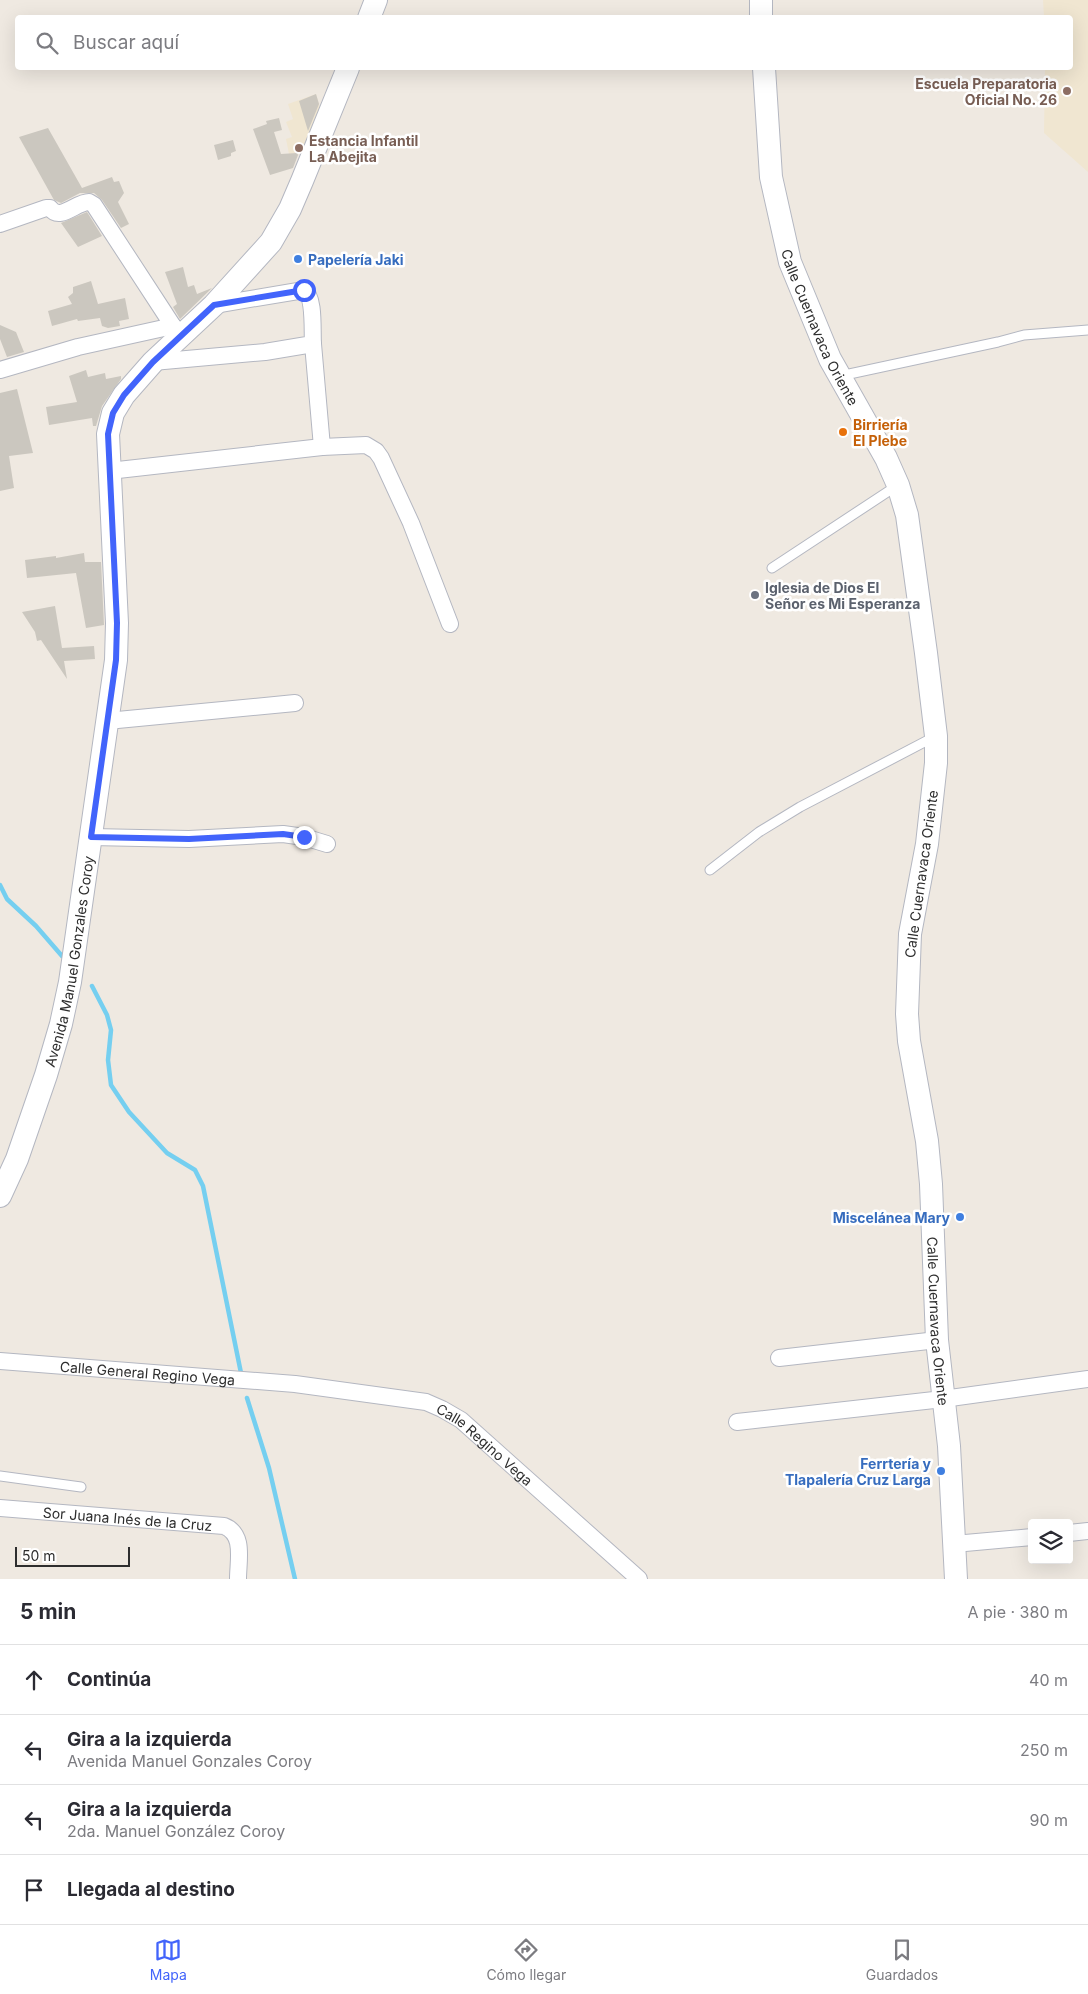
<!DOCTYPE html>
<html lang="es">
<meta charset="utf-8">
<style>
:root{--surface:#fff;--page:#f7f7f7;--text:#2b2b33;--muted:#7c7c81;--line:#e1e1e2;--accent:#4264fb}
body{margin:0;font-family:Inter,sans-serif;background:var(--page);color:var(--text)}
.controls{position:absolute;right:15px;bottom:15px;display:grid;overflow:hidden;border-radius:5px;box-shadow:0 5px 20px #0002}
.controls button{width:45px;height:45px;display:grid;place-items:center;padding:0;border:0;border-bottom:1px solid var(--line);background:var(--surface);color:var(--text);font:25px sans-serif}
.scale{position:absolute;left:15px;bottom:12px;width:115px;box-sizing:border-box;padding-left:5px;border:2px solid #2e2e2e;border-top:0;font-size:14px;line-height:18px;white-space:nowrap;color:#2e2e2e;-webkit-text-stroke:4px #fff;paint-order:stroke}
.stop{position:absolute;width:15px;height:15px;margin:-11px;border:4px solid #4264fb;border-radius:50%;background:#fff}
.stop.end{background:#4264fb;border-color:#fff;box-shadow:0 1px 5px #0008}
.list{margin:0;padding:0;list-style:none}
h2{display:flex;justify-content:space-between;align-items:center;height:65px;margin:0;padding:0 20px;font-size:21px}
h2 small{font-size:16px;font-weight:400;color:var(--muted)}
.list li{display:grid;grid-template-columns:32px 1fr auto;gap:15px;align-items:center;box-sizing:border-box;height:70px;padding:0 20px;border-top:1px solid var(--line)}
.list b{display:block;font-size:19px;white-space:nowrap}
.list p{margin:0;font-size:16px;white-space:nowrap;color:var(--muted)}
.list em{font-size:16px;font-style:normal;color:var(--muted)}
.icon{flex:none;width:28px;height:28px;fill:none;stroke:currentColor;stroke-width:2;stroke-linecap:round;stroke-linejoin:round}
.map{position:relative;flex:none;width:1088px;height:1579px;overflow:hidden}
.search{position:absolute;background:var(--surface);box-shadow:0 5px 20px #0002;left:15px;right:15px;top:15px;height:55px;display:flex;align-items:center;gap:12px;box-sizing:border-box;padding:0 18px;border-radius:5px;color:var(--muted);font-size:19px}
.sheet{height:345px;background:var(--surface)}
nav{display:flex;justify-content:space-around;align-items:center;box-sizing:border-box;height:70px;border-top:1px solid var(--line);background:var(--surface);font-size:14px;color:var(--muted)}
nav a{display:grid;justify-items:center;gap:2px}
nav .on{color:var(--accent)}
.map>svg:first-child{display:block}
.education{fill:#f0e6d1}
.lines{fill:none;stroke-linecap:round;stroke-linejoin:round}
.stream{stroke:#75cff0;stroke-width:4.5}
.building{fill:#cbc7bf}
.lane-casing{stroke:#b4b7c1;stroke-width:11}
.street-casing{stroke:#b4b7c1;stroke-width:18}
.secondary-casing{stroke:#b4b7c1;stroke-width:24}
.lane{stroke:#fff;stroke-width:9}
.street{stroke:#fff;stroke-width:16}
.secondary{stroke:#fff;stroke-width:22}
.route{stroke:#4264fb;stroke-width:6}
.education-dot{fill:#8d6e63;stroke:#fff;stroke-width:2}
.shop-dot{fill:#3f7fe0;stroke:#fff;stroke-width:2}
.food-dot{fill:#e8710a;stroke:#fff;stroke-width:2}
.worship-dot{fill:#6b7280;stroke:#fff;stroke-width:2}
.labels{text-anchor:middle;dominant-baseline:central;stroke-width:5;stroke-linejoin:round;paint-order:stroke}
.education-label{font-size:14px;font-weight:bold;fill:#785e54;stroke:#fff;text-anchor:end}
.shop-label{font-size:14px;font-weight:bold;fill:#366cbe;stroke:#fff;text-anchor:end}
.street-label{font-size:14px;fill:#2e2e2e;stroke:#fff}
.food-label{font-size:14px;font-weight:bold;fill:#c56008;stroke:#fff;text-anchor:start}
.worship-label{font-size:14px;font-weight:bold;fill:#5b616d;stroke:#fff;text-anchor:start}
</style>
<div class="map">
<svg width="1088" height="1579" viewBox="0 0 1088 1579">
<rect width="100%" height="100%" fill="#efe9e1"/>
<path class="education" d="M1043,0h45v172l-44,-39 1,-65h25v-50l-26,-1z
M316,94l6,21 -16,38 -17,1 -3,-15 6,-2 -6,-15 7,-3 -5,-15z"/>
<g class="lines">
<path class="stream" d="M0,885l7,14 29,27 26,30
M92,986l15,29 4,15 -3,30 3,25 18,27 38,41 28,17 8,16 38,187
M247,1398l22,70 26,111"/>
</g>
<path class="building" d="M316,94l3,10 -11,27 -9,-30z
M279,118l3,12 -8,2 7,22 16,-1 1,2 -5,13 -23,7 -17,-46 14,-5 -1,-3z
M48,128l34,60 30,-11 2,5 5,-1 5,12 -6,9 11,22 -8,4 -19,-28 -8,-7h-14l-19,10 -7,-3 -35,-63z
M233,140l3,11 -5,2v3l-13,4 -4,-15z
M87,212l15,24 -24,11 -17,-24z
M183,267l5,20 6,-2 3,9 15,-6 -32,31 -7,-12 4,-3 -12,-32z
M91,281l7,23 27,-6 4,21 -10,2 1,5 -12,2 -6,-2 -2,-8 -22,3 -1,-2 -25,7 -4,-15 24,-7 -4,-7 5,-4v-6z
M0,325l16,7 8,20 -17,5 -7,-18z
M86,370l2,7 17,-4 1,6 15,-3v3l-19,27 -6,20h-3l-1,-8 -43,7 -3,-18 31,-5 -8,-26z
M17,389l16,64 -24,3 5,32 -14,3v-98z
M84,553l1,9h16l3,63 -18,3 -10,-55 -49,5 -2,-18 31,-4v2z
M55,606l7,42 32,-2 1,13 -31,2 3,18 -26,-39 -4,1 -2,-9 -13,-20z"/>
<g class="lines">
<defs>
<path id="lane" d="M840,376l158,-34 26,-7 64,-5
M772,568l126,-83
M710,870l49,-38 41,-25 134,-70
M0,1476l81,11"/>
<g id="street">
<path d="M0,224l46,-16h4c10,14 26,-6 39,-6l5,3 79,121 8,10"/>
<path d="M313,344l9,103"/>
<path d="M153,362l112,-10 48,-8c-1,-13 2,-47 -9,-54l-90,15"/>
<path d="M0,370l78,-23 95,-21"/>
<path d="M109,471l213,-24 44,-2 10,6 5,7 30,65 39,101"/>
<path d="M107,721l188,-18"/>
<path d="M91,837l98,2 94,-5 21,3 23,7"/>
<path d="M779,1358l158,-18"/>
<path id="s1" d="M0,1361l295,23 131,18 16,7 19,11 178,159"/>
<path d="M737,1422l206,-23 145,-20"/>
<path id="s2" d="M0,1508l224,18c21,8 14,34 14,53"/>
<path d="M1069,1533l19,-2"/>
<path d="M954,1544l78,-7"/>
</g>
<g id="secondary">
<path d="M761,0v18"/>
<path d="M369,18l7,-18"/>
<path id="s3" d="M764,68l7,109 19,85 40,97 56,99 12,27 9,30 19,138 10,83v27l-9,81 -17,90 -3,80 2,27 18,100 4,43 6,156 12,106 7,133"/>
<path id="s4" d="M0,1196l17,-37 29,-84 15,-51 9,-42 46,-322 1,-37 -9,-189 5,-21 11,-18 29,-33 61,-57 57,-63 19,-33 12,-28 46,-113"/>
</g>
</defs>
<use href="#lane" class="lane-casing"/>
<use href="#street" class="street-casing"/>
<use href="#secondary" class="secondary-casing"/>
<use href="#lane" class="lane"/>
<use href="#street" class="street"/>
<use href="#secondary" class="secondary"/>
</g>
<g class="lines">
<path class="route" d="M304,290l-90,15 -61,57 -29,33 -11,18 -5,21 9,189 -1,37 -25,177 98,2 94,-5 21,3"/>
</g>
<g class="education-dot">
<circle cx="1067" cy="91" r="5"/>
<circle cx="299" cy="148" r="5"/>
</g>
<g class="shop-dot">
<circle cx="298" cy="259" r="5"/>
<circle cx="960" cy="1217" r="5"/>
<circle cx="941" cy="1471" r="5"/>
</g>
<circle class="food-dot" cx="843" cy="432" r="5"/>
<circle class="worship-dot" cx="755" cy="595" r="5"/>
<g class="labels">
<g class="education-label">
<text x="1057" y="83">Escuela Preparatoria<tspan x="1057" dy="16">Oficial No. 26</tspan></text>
<text x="309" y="140" text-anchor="start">Estancia Infantil<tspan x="309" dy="16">La Abejita</tspan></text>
</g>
<g class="shop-label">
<text x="308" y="259" text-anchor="start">Papelería Jaki</text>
<text x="950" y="1217">Miscelánea Mary</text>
<text x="931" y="1463">Ferrtería y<tspan x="931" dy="16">Tlapalería Cruz Larga</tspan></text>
</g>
<g class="street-label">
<text stroke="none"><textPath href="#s3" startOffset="268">Calle Cuernavaca Oriente</textPath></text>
<text transform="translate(921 874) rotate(-82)">Calle Cuernavaca Oriente</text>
<text stroke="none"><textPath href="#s4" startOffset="246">Avenida Manuel Gonzales Coroy</textPath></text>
<text stroke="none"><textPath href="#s3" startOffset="1288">Calle Cuernavaca Oriente</textPath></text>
<text stroke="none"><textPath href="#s1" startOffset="148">Calle General Regino Vega</textPath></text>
<text stroke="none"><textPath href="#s1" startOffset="501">Calle Regino Vega</textPath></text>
<text stroke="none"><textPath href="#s2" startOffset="128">Sor Juana Inés de la Cruz</textPath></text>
</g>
<g class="food-label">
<text x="853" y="424">Birriería<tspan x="853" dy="16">El Plebe</tspan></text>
</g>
<g class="worship-label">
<text x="765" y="587">Iglesia de Dios El<tspan x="765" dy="16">Señor es Mi Esperanza</tspan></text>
</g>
</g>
</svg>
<div class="controls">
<button><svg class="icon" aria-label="layers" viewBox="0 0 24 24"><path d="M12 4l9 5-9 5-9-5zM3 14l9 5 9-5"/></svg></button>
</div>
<div class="scale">50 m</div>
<div class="stop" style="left:304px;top:290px"></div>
<div class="stop end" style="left:304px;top:837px"></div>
<div class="search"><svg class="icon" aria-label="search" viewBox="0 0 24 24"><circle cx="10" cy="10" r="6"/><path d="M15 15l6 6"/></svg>Buscar aquí</div>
</div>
<section class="sheet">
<h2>5 min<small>A pie · 380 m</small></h2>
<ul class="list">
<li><svg class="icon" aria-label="ahead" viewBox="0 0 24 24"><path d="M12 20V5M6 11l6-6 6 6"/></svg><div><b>Continúa</b></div><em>40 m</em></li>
<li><svg class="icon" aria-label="left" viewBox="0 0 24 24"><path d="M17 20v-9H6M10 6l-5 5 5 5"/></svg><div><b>Gira a la izquierda</b><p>Avenida Manuel Gonzales Coroy</p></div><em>250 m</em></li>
<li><svg class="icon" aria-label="left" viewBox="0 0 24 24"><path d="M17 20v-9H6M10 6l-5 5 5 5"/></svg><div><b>Gira a la izquierda</b><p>2da. Manuel González Coroy</p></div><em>90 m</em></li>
<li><svg class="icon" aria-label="arrive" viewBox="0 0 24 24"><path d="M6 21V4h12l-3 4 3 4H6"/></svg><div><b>Llegada al destino</b></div></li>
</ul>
</section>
<nav>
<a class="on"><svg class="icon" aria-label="map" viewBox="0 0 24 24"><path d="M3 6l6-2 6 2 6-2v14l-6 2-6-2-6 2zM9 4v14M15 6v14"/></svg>Mapa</a>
<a><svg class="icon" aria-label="directions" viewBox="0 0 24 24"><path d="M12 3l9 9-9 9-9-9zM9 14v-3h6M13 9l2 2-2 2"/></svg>Cómo llegar</a>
<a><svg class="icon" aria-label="saved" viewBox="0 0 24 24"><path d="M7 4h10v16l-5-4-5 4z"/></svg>Guardados</a>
</nav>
